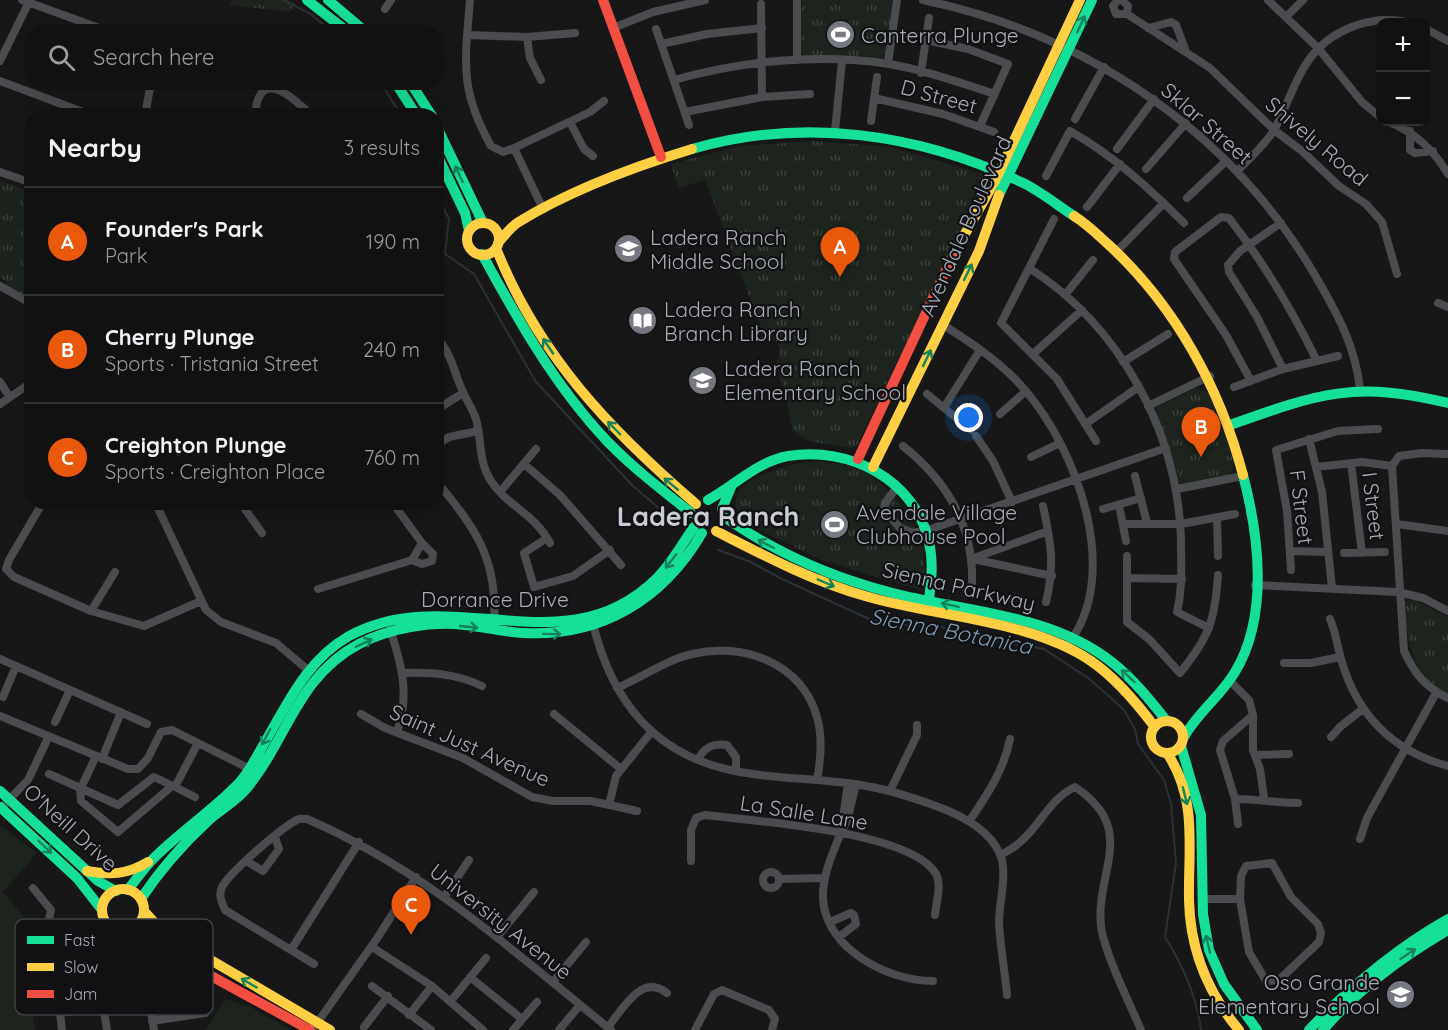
<!DOCTYPE html>
<meta charset="utf-8">
<style>
:root{--surface:#111;--page:#1a1a1a;--text:#f1f3f6;--muted:#9c9d9f;--line:#303131;--accent:#ea580c}
body{margin:0;font-family:Quicksand,sans-serif;background:var(--page);color:var(--text)}
.controls{position:absolute;right:18px;top:18px;display:grid;overflow:hidden;border-radius:12px;box-shadow:0 6px 24px #0002}
.controls button{width:54px;height:54px;display:grid;place-items:center;padding:0;border:0;border-bottom:2px solid var(--line);background:var(--surface);color:var(--text);font:30px sans-serif}
.you{position:absolute;left:969px;top:418px;width:21px;height:21px;margin:-15px;border:4px solid #fff;border-radius:50%;background:#1a73e8;box-shadow:0 0 0 9px #1a73e833}
.badge{display:grid;place-items:center;width:39px;height:39px;border-radius:50%;background:var(--accent);color:#fff;font-size:20px;font-weight:700}
.pin{position:absolute;translate:-50% -50px;filter:drop-shadow(0 2px 3px #0008)}
.pin::after{content:'';position:absolute;top:32px;width:21px;height:18px;background:inherit;clip-path:polygon(0 0,100% 0,50% 100%)}
.list{margin:0;padding:0;list-style:none}
h2{display:flex;justify-content:space-between;align-items:center;height:78px;margin:0;padding:0 24px;font-size:26px}
h2 small{font-size:20px;font-weight:400;color:var(--muted)}
.list li{display:grid;grid-template-columns:39px 1fr auto;gap:18px;align-items:center;box-sizing:border-box;height:108px;padding:0 24px;border-top:2px solid var(--line)}
.list b{display:block;font-size:22px;white-space:nowrap}
.list p{margin:0;font-size:20px;white-space:nowrap;color:var(--muted)}
.list em{font-size:20px;font-style:normal;color:var(--muted)}
.icon{flex:none;width:33px;height:33px;fill:none;stroke:currentColor;stroke-width:2;stroke-linecap:round;stroke-linejoin:round}
.map{position:relative;flex:none;width:1448px;height:1030px;overflow:hidden}
.search{position:absolute;background:var(--surface);box-shadow:0 6px 24px #0002;left:24px;top:24px;width:420px;height:66px;display:flex;align-items:center;gap:15px;box-sizing:border-box;padding:0 21px;border-radius:24px;color:var(--muted);font-size:22px}
.panel{position:absolute;background:var(--surface);box-shadow:0 6px 24px #0002;left:24px;top:108px;width:420px;height:402px;border-radius:24px}
.map>svg:first-child{display:block}
.green{fill:#1d241e}
.park{fill:url(#park-tufts)}
.water{fill:#2a3239}
.lines{fill:none;stroke-linecap:round;stroke-linejoin:round}
.stream{stroke:#2a3239;stroke-width:2}
.street{stroke:#4b4c50;stroke-width:8}
.fast{stroke:#16e098;stroke-width:10}
.slow{stroke:#ffcf43;stroke-width:10}
.jam{stroke:#f24e42;stroke-width:10}
.oneway{stroke:#14835c}
.labels{text-anchor:middle;dominant-baseline:central;stroke-width:4.5;stroke-linejoin:round;paint-order:stroke}
.poi-label{font-size:21px;fill:#a8adb8;stroke:#111113;text-anchor:start}
.street-label{font-size:21px;fill:#a8adb8;stroke:#111113}
.water-label{font-size:22px;font-style:italic;fill:#7f9bb3;stroke:#111113}
.district-label{font-size:27px;font-weight:bold;fill:#c9ccd4;stroke:#111113}
.key{fill:#111113;stroke:#3e4045;stroke-width:1.5}
.key-label{font-size:16px;fill:#a8adb8}
</style>
<div class="map">
<svg width="1448" height="1030" viewBox="0 0 1448 1030">
<defs>
<pattern id="park-tufts" width="24" height="20" patternUnits="userSpaceOnUse" patternTransform="scale(1.5)"><rect width="24" height="20" fill="#1d241e"/><path d="M3 7l-1-3M5 7V3M7 7l1-3M15 17l-1-3M17 17v-4M19 17l1-3" fill="none" stroke="#3b413d"/></pattern>
</defs>
<rect width="100%" height="100%" fill="#171717"/>
<path class="green" d="M0,825l37,28 -34,39 23,27 -3,34 12,77h-35z
M225,999l26,8 40,23h-85z"/>
<path class="park" d="M232,0h56l7,3 -5,9 -60,-7z
M802,0h90l-4,61 -90,-5z
M813,141l78,6 95,28 2,7 -19,33 -112,230 -4,3 -45,-7 -16,-11 -7,-40 -10,-26 4,-6v-12l-5,-6 -9,-2 -60,-158 -27,8 -7,-24 69,-18z
M0,181l31,10v113l-27,-16 3,-6 -7,-5z
M1197,388l12,5 25,70c-1,5 -2,10 -7,13 -9,5 -41,10 -50,6l1,-8 -22,-62 3,-6z
M805,462c19,0 38,0 55,8 39,19 78,77 60,120l-99,-30 -76,-37c-35,-38 33,-56 60,-61z
M1412,599l36,18v77c-37,-19 -41,-54 -44,-92z"/>
<path class="water" d="M839,510l4,1 2,8 4,2 -7,16 -21,-10 8,-15 4,2z"/>
<g class="lines">
<path class="stream" d="M283,0l26,13 24,19
M380,82l22,34
M436,193l13,26 -4,35 29,20 62,108 97,104 41,35
M718,550l33,12 29,16 91,42 18,4 48,2 56,14 51,9 44,29 22,19 14,13 11,19 3,15 26,36 7,23 5,60 -11,74c17,27 32,61 36,93"/>
<path class="street" d="M22,0l88,32
M470,0c-5,62 -11,89 21,146l12,6 11,-4 76,-36 14,-11
M923,0c163,34 309,132 393,277 21,36 40,70 44,113
M1118,0l-5,6 3,8h11l83,54 64,62 28,21 37,35 27,18 16,18 15,52
M1122,0l6,6 -1,8
M1268,0l50,48 44,54 18,15
M761,4l1,93
M385,9l6,-9
M1286,17l17,-17
M613,28l40,-16 52,-12
M1148,28l23,-6 5,3 9,24
M656,29l33,96
M1426,29l22,12
M468,35l59,2 48,-4
M527,37l3,21 11,22
M926,40l42,9 40,15 -28,62
M661,44l46,-10 55,-6
M797,60v-60
M0,61l28,-57
M888,64l9,-64
M921,73l8,-55
M674,80c68,-19 144,-27 215,-16 36,6 72,19 106,30
M0,81l83,31 31,4
M874,98l69,16 51,18
M685,112l77,-15 48,-3
M145,116l6,-34
M255,116c3,-51 38,-19 57,0
M1075,119l29,-52
M871,121l6,-44
M570,122l14,27 9,7
M1390,122c26,12 43,27 58,52
M835,131l7,-70
M1410,131v19l5,3 18,-2
M514,148l29,61
M1117,149l37,-50
M1146,169l40,-46
M1237,171c13,-13 27,-25 37,-41 11,-19 17,-40 28,-59 20,-38 63,-57 105,-49
M0,172l32,11
M1046,176l24,-45c44,25 79,57 114,92
M1187,198l39,-37
M1087,207l33,-43
M1054,219l-53,104 56,56 39,62
M1281,223l-41,28 -12,14 1,7 28,45 26,52
M1118,250l46,-47
M1029,268c91,58 149,164 152,272 0,25 2,47 -4,72l32,16
M0,286l32,18
M1065,295l28,-35
M1438,303l10,4
M943,325c29,18 59,38 82,65 52,60 97,183 44,253
M436,337c17,17 18,38 28,57 4,9 9,16 12,25 6,21 2,42 15,62 16,25 43,32 59,62
M1033,354l49,-44
M1123,362l45,-28
M1251,381l-25,-46 -52,-76 1,-7 46,-35 8,1c35,45 63,92 88,143
M0,382l9,14
M1234,387l49,-18 55,-13
M927,394l44,36
M0,404l32,-22
M945,406l35,-56
M1148,406l62,-30
M436,410l27,-17
M1000,414l26,-23
M1087,423l50,-35
M976,436l17,25 19,41
M1309,439l13,53 10,96
M436,445l13,-8 29,-6
M903,446c44,35 71,80 69,138
M1031,457l29,-14
M1351,463l11,90
M524,464l36,31 61,70
M1392,466l12,185c10,22 22,37 44,47
M1392,466l7,-10 23,-3 26,1
M1316,467l46,-5 30,4
M1135,476l12,47
M436,481c39,45 62,79 58,141
M897,487l-12,16 -1,6 16,19 13,5 15,-3 238,-82
M1177,489l66,-13
M500,492l36,-43
M43,502l-34,58 -3,9 8,8 77,34 53,15 57,-25
M155,502l51,108 15,12 55,21 32,27
M240,502l22,31
M340,505l7,-3
M1119,505l7,36
M1043,506c8,37 12,59 3,96
M1103,509l38,-11
M1217,517l1,39
M1124,524h57l54,-10
M1397,524l51,7
M547,538l-23,15 10,34 39,-11 37,-26
M1290,551l38,1
M1344,553l41,-1
M1127,556v66l22,17 31,34c29,-36 35,-52 38,-98
M974,558l74,-27
M973,559l79,17
M412,560l10,4 10,-3 1,-7 -11,-11
M1291,570l-4,-59 -11,-61 62,-19 40,-2
M1128,578l54,1
M1255,585l143,7 25,6 25,13
M318,589l94,-29 10,-17 -30,-41
M91,611l24,-39
M1330,619c6,14 7,26 11,40 16,56 51,92 107,107
M593,624c19,77 61,131 142,147 44,9 88,7 131,15 24,4 48,12 70,20 25,9 53,23 64,48 8,19 -1,48 -1,68 1,24 6,49 8,73
M390,629c12,36 20,67 7,103
M0,659l147,65
M1284,663h27l29,-6
M404,673c28,-1 53,1 78,13
M1229,680l20,20 4,15v35l7,19 4,29
M617,688c24,-10 49,-28 75,-34 50,-12 109,8 125,63 6,21 4,42 0,63
M3,697l13,-31
M361,714l24,14 78,30 69,39 21,4h38l46,10
M554,714l67,55
M0,716l128,53h10l10,-11 13,-26 11,-2 80,40
M55,722l15,-32
M1331,737l10,-11 22,-17
M1255,755l34,-1
M96,756l-16,34 1,11 37,31 54,-46
M102,759l19,-47
M698,759c7,-12 15,-16 29,-14l9,12v14
M49,774l69,31 36,-28 21,10 23,-44
M848,783l-7,49 6,-11 9,-37
M175,787l20,10
M890,791l27,-56v-10
M1235,799c22,0 41,4 63,4
M609,805l7,-29 36,-45
M1,808l27,-28 20,-42
M970,820c17,-25 34,-50 40,-81
M1238,824l-3,-25 -15,-49 3,-9 30,-26
M841,832c-8,21 -19,43 -18,67 3,50 65,82 110,82
M1360,839l7,-21 69,-125
M1000,855c38,-17 43,-53 75,-68 64,42 20,85 26,139 3,26 29,78 40,104
M246,861l17,10 16,-22 -4,-12
M691,861v-31l5,-12 9,-3c48,6 206,16 231,59 6,10 0,29 -1,41
M763 880a8 8 0 1 1 16 0a8 8 0 1 1-16 0Z
M779,879l45,-1
M33,888l18,22 -2,10 7,36 4,2 35,-3
M445,896l24,-36
M1202,896l4,3h34l9,53 17,29 13,-1 40,-38 2,-9 -3,-9 -27,-27 -19,-34 -26,3 -5,10 -1,23
M103,917l-8,38 12,75
M830,922l21,-9 3,2 2,9 -17,13
M498,936l36,-44
M372,947l60,39 51,44
M291,950l68,-108
M97,951l15,-16 11,-4
M127,957l6,43
M314,964l-89,-54c-3,-8 -7,-14 -3,-23 7,-14 62,-62 77,-68h8c118,51 206,132 304,211
M65,968l8,42
M470,977l52,42
M553,982l33,-40
M372,986l59,44
M450,1002l36,-44
M409,1015l23,-29
M152,1021l53,-8
M315,1026l63,-89 38,-60
M364,1027l24,-31
M608,1027c15,-18 33,-54 59,-34
M62,1030l-2,-17 79,-14 11,4 4,27
M513,1030l24,-28
M559,1030l21,-25
M695,1030l19,-36 8,-4 47,20 6,9 -3,11"/>
<path class="fast" d="M307,0l41,32
M328,0l38,32
M395,82l22,34
M410,82l22,34
M436,125l47,98
M692,149c111,-32 225,-16 329,33 18,8 36,23 53,34
M436,153l29,60 4,18
M999,195l93,-195
M482,254c36,66 73,132 125,187 26,27 55,49 84,72
M1230,425c87,-31 125,-45 218,-22
M708,500c26,-14 50,-39 80,-44 61,-10 127,23 141,86 5,22 2,43 -1,64
M722,509l9,-22
M724,517c51,35 106,60 165,75 74,20 162,21 224,71 21,17 37,37 53,57
M1184,737c13,-24 37,-41 51,-65 34,-56 24,-136 8,-197
M1181,746l20,69 2,99 6,36 15,34 33,46
M0,791l98,90 18,10
M0,807l77,71 25,32
M128,890c9,-12 18,-25 29,-35 26,-25 57,-46 82,-72 9,-10 16,-23 22,-34 25,-42 44,-88 88,-113 103,-56 215,34 308,-58 15,-15 25,-34 37,-51
M141,899c19,-29 42,-55 68,-79 12,-11 28,-19 38,-32 41,-50 50,-111 112,-144 31,-16 71,-23 106,-19 20,2 39,7 58,8 78,4 140,-33 179,-100
M1309,1030c42,-44 86,-81 139,-111
M1323,1030c36,-42 78,-72 125,-100"/>
<path class="slow" d="M1074,216c13,8 24,19 35,29 67,62 111,143 134,230
M467 239a16 16 0 1 1 32 0a16 16 0 1 1-32 0Z
M498,243c6,-7 12,-15 19,-20 53,-33 116,-56 175,-74
M496,248c42,107 114,182 200,256
M952,257l44,-78 84,-179
M873,467l106,-216 20,-56
M716,531c49,25 96,50 149,65 71,21 166,24 226,65 25,17 45,41 63,65
M1151 737a16 16 0 1 1 32 0a16 16 0 1 1-32 0Z
M1167,753c31,46 21,95 22,147 1,49 19,93 50,130
M87,871c24,4 39,4 61,-9
M102 910a21 21 0 1 1 42 0a21 21 0 1 1-42 0Z
M144,911l19,21 167,98"/>
<path class="jam" d="M603,0l58,157
M858,459l94,-202
M129,931l181,99"/>
</g>
<defs><path id="oneway-shaft" d="M-6 0H5M1.5-3L5.5 0L1.5 3" fill="none" stroke-width="1.6" stroke-linecap="round" stroke-linejoin="round" transform="scale(1.5)"/></defs>
<g class="oneway">
<use href="#oneway-shaft" transform="translate(1081 24) rotate(-65)"/>
<use href="#oneway-shaft" transform="translate(459 174) rotate(-115)"/>
<use href="#oneway-shaft" transform="translate(968 272) rotate(-64)"/>
<use href="#oneway-shaft" transform="translate(548 346) rotate(-124)"/>
<use href="#oneway-shaft" transform="translate(927 358) rotate(-64)"/>
<use href="#oneway-shaft" transform="translate(614 428) rotate(-134)"/>
<use href="#oneway-shaft" transform="translate(671 484) rotate(-140)"/>
<use href="#oneway-shaft" transform="translate(766 544) rotate(-153)"/>
<use href="#oneway-shaft" transform="translate(671 561) rotate(128)"/>
<use href="#oneway-shaft" transform="translate(826 583) rotate(23)"/>
<use href="#oneway-shaft" transform="translate(950 605) rotate(-168)"/>
<use href="#oneway-shaft" transform="translate(469 627) rotate(6)"/>
<use href="#oneway-shaft" transform="translate(552 634) rotate(1)"/>
<use href="#oneway-shaft" transform="translate(364 643) rotate(-25)"/>
<use href="#oneway-shaft" transform="translate(1128 676) rotate(-137)"/>
<use href="#oneway-shaft" transform="translate(266 737) rotate(118)"/>
<use href="#oneway-shaft" transform="translate(1185 796) rotate(76)"/>
<use href="#oneway-shaft" transform="translate(45 847) rotate(43)"/>
<use href="#oneway-shaft" transform="translate(1208 944) rotate(-103)"/>
<use href="#oneway-shaft" transform="translate(1408 954) rotate(-34)"/>
<use href="#oneway-shaft" transform="translate(249 983) rotate(-150)"/>
</g>
<defs>
<symbol id="stadium-disc" viewBox="-11 -11 22 22"><circle r="9.5" fill="#757880" stroke="#111113"/><path d="M0-5a6.5 5 0 1 0 0 10a6.5 5 0 1 0 0-10ZM-3.5-1.8h7v3.6h-7Z" fill="#fff"/></symbol>
<symbol id="school-disc" viewBox="-11 -11 22 22"><circle r="9.5" fill="#757880" stroke="#111113"/><path d="M0-5L7-2L0 1L-7-2ZM-4 1L0 2.5L4 1V4Q0 6-4 4Z" fill="#fff"/></symbol>
<symbol id="library-disc" viewBox="-11 -11 22 22"><circle r="9.5" fill="#757880" stroke="#111113"/><path d="M-6-4Q-3-5.5-.7-3.5V5Q-3 3-6 4ZM6-4Q3-5.5 .7-3.5V5Q3 3 6 4Z" fill="#fff"/></symbol>
</defs>
<g fill-rule="evenodd">
<use href="#stadium-disc" x="824" y="18" width="33" height="33"/>
<use href="#school-disc" x="612" y="232" width="33" height="33"/>
<use href="#library-disc" x="626" y="304" width="33" height="33"/>
<use href="#school-disc" x="686" y="364" width="33" height="33"/>
<use href="#stadium-disc" x="818" y="508" width="33" height="33"/>
<use href="#school-disc" x="1384" y="978" width="33" height="33"/>
</g>
<g class="labels">
<g class="poi-label">
<text x="861" y="35">Canterra Plunge</text>
<text x="650" y="237">Ladera Ranch<tspan x="650" dy="24">Middle School</tspan></text>
<text x="664" y="309">Ladera Ranch<tspan x="664" dy="24">Branch Library</tspan></text>
<text x="724" y="368">Ladera Ranch<tspan x="724" dy="24">Elementary School</tspan></text>
<text x="856" y="512">Avendale Village<tspan x="856" dy="24">Clubhouse Pool</tspan></text>
<text x="1380" y="982" text-anchor="end">Oso Grande<tspan x="1380" dy="24">Elementary School</tspan></text>
</g>
<g class="street-label">
<text transform="translate(939 96) rotate(15)">D Street</text>
<text transform="translate(1207 123) rotate(41)">Sklar Street</text>
<text transform="translate(1317 141) rotate(40)">Shively Road</text>
<text transform="translate(965 226) rotate(-66)">Avendale Boulevard</text>
<text transform="translate(1374 506) rotate(83)">I Street</text>
<text transform="translate(1302 507) rotate(83)">F Street</text>
<text transform="translate(959 586) rotate(13)">Sienna Parkway</text>
<text x="495" y="599">Dorrance Drive</text>
<text transform="translate(470 745) rotate(24)">Saint Just Avenue</text>
<text transform="translate(804 812) rotate(9)">La Salle Lane</text>
<text transform="translate(71 827) rotate(42)">O'Neill Drive</text>
<text transform="translate(501 921) rotate(38)">University Avenue</text>
</g>
<g class="water-label">
<text transform="translate(951 631) rotate(11)">Sienna Botanica</text>
</g>
<g class="district-label">
<text x="708" y="516">Ladera Ranch</text>
</g>
</g>
<rect x="15" y="919" width="198" height="96" rx="9" class="key"/>
<rect x="27" y="936" width="27" height="8" fill="#16e098"/>
<rect x="27" y="963" width="27" height="8" fill="#ffcf43"/>
<rect x="27" y="990" width="27" height="8" fill="#f24e42"/>
<g class="key-label">
<text x="64" y="946">Fast</text>
<text x="64" y="973">Slow</text>
<text x="64" y="1000">Jam</text>
</g>
</svg>
<div class="controls">
<button>+</button>
<button>−</button>
</div>
<div class="you"></div>
<div class="pin badge" style="left:840px;top:277px">A</div>
<div class="pin badge" style="left:1201px;top:457px">B</div>
<div class="pin badge" style="left:411px;top:935px">C</div>
<div class="search"><svg class="icon" aria-label="search" viewBox="0 0 24 24"><circle cx="10" cy="10" r="6"/><path d="M15 15l6 6"/></svg>Search here</div>
<section class="panel">
<h2>Nearby<small>3 results</small></h2>
<ul class="list">
<li><span class="badge">A</span><div><b>Founder's Park</b><p>Park</p></div><em>190 m</em></li>
<li><span class="badge">B</span><div><b>Cherry Plunge</b><p>Sports · Tristania Street</p></div><em>240 m</em></li>
<li><span class="badge">C</span><div><b>Creighton Plunge</b><p>Sports · Creighton Place</p></div><em>760 m</em></li>
</ul>
</section>
</div>
